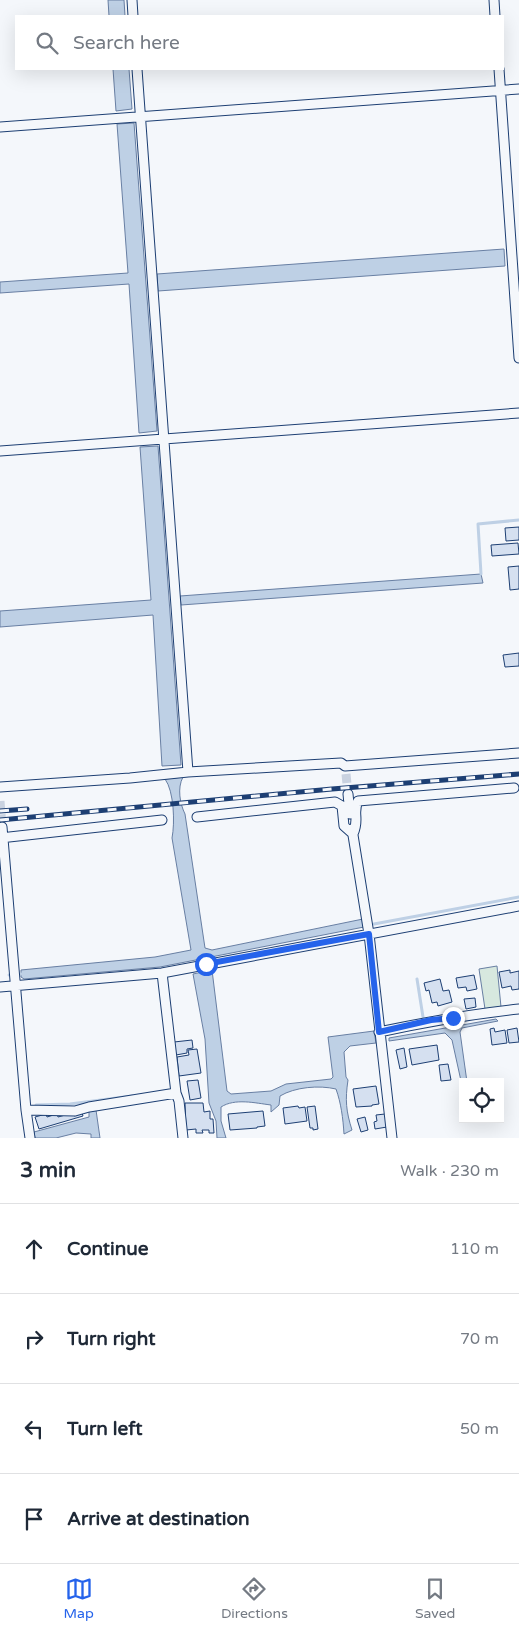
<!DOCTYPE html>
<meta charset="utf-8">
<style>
:root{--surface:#fff;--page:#f2f2f3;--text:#1f2937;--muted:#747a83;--line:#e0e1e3;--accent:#2563eb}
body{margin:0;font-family:"Varela Round",sans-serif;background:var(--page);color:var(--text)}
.controls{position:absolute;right:15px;bottom:15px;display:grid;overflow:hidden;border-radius:0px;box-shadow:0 5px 20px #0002}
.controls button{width:45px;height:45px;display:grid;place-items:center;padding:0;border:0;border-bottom:1px solid var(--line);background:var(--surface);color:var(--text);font:25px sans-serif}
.stop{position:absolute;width:15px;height:15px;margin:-11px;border:4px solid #2563eb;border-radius:50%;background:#fff}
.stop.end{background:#2563eb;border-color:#fff;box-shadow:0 1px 5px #0008}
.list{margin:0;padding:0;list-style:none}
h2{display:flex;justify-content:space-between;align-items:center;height:65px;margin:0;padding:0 20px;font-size:21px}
h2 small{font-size:16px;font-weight:400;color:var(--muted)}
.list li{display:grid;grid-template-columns:32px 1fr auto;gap:15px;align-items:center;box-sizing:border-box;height:90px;padding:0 20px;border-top:1px solid var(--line)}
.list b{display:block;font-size:19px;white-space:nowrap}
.list em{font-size:16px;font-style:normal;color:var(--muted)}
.icon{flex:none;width:28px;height:28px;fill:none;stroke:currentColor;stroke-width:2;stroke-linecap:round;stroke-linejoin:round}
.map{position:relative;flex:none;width:519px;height:1138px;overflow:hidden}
.search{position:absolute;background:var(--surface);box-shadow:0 5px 20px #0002;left:15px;right:15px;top:15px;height:55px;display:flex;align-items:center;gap:12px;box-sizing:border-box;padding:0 18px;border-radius:0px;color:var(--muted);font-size:19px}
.sheet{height:425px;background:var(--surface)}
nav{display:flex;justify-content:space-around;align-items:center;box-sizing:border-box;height:70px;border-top:1px solid var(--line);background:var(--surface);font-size:14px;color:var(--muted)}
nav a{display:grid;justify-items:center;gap:2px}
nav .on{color:var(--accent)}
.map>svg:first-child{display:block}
.green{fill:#d7e8df;stroke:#687fa3}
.water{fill:#bed0e5;stroke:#687fa3}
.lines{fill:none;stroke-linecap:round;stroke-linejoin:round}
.stream{stroke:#bed0e5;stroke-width:3}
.building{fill:#d5e0f0;stroke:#1d3f73}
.minor-tunnel{stroke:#c9d2e0;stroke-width:9;stroke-dasharray:9 4.5;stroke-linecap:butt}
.minor-casing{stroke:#1d3f73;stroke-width:11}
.minor{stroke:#f4f7fb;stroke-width:9}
.rail-casing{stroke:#1d3f73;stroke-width:5}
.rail{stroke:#f4f7fb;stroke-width:3;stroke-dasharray:9;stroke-linecap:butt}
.route{stroke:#2563eb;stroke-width:6}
</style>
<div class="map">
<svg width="519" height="1138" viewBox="0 0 519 1138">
<rect width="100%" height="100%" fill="#f4f7fb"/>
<path class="green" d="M497,966l4,41 -16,2 -6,-40z"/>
<path class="water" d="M108,0h16l1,16h-16z
M113,69h16l3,40 -16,2z
M134,123l23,308 -18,2 -10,-149 -129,9v-11l128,-9 -11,-149z
M504,249l1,17 -347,25 -1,-17z
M158,446l23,319 -19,1 -9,-151 -153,12v-16l151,-11 -11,-153z
M481,574l2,9 -302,22 -1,-9z
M183,777c-6,11 -3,27 2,37l20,134 7,2 151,-31 1,8 -204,40 -136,12 -3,-2v-7l134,-13 36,-7 -19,-112c3,-15 2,-47 -7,-59z
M212,970l15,121 4,3 40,-3 15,-7 45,-5 2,-2 -5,-40 46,-6 2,12 -26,3 -6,6 2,25 2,3c-3,20 -2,31 4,50l-8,4c-1,-16 -3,-31 -8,-45 -17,-4 -41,-2 -56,7l-1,9 -8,7v-7c-16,-2 -36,-7 -50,2v14l5,17h-9l-1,-17 -7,-18 -4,-64 -12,-65z
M496,1019l2,2 -36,7 -2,4 7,50h-4v8l-11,-50 -7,-7 -56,8v-3z
M96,1110l4,28h-9v-4l-15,-1 -20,5h-21l-1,-6 55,-15v-6z"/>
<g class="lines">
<path class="stream" d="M481,574l-3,-50 41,-4
M374,924l145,-27
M200,957l2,15
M9,975l12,-1
M417,979l6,38
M36,1105l34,-1 62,-8"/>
</g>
<path class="building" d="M519,527v13l-13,1 -1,-13z
M518,543l1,11 -27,2 -1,-11z
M519,566v23l-9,1 -2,-23z
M519,653v13l-14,1 -2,-12z
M510,970v3l9,-2v18l-7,1 -1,-4 -9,2 -3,-16z
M474,975l3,14 -10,2 -1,-4 -8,1 -2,-10z
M440,979l3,12 6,-1 3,12 -14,4 -1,-4 -5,1 -3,-13 -3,1 -2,-8z
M475,998l1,9 -10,2 -2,-10z
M494,1028l1,4 10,-2 2,13 -15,2 -2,-16z
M517,1028l2,14 -10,1 -2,-13z
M192,1040l1,8 -6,1v4l-11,2 -2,-13z
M437,1045l2,15 -27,5 -3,-16z
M404,1048l3,19 -7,2 -4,-19z
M197,1049l4,24 -22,3 -2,-19 12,-2 -1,-5z
M448,1064l3,16 -10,1 -2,-16z
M198,1080l3,18 -11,2 -3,-19z
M376,1086l3,18 -7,1v1l-16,1 -3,-18z
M185,1103h18l1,9 6,-1v8h3l1,14h-5v-3h-7l1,3h-7v-4l-10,1z
M298,1106l1,2 6,-1 2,14 -22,3 -2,-16z
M315,1106l3,23 -5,1v-2h-3l-3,-21z
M263,1111l2,15 -8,1v1l-27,2 -2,-16z
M73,1113l1,3 8,-3 1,3 -44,13 -4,-12 11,-3 1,3 10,-3 1,3z
M385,1114l2,13 -12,2 -1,-7 3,-1 -1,-6z
M365,1117l3,13 -7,2 -4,-13z"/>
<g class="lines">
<path class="minor-tunnel" d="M346,774l2,20
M0,801l2,26"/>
<defs>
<path id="minor" d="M132,0l1,16
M494,0l1,16
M499,69l20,289
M0,127l519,-38
M0,451l519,-38
M188,772l153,-9 4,3 174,-13
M0,787l130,-9 58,-6 -51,-703
M348,794l2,20
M197,817l138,-15 7,4 2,20 9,8c7,-15 -1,-21 5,-33l156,-13
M2,827l24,283 4,28
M352,829l17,105 23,204
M0,838l162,-18
M162,973l14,120 3,8 4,37
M0,987l162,-14 357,-67
M379,1032c47,-10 93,-18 140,-23
M26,1110l49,1 14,-4 87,-14"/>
</defs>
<use href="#minor" class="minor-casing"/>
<use href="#minor" class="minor"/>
<defs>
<path id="rail" d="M0,811l27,-2
M0,820l332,-31 187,-15"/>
</defs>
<use href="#rail" class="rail-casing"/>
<use href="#rail" class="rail"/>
</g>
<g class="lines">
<path class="route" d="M206,964l163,-30 10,98 52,-12 22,-2"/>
</g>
</svg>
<div class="controls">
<button><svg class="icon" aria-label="locate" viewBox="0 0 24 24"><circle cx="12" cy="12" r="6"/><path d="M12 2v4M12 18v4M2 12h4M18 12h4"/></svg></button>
</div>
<div class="stop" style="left:206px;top:964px"></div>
<div class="stop end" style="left:453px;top:1018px"></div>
<div class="search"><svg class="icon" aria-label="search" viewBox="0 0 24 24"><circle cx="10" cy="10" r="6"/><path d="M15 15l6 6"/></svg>Search here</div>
</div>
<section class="sheet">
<h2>3 min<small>Walk · 230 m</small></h2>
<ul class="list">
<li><svg class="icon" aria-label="ahead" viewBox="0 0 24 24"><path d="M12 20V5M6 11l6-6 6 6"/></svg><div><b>Continue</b></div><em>110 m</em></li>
<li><svg class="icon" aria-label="right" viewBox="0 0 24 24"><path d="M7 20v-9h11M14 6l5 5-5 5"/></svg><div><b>Turn right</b></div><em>70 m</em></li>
<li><svg class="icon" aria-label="left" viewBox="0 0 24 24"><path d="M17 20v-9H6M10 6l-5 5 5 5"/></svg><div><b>Turn left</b></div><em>50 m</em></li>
<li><svg class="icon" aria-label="arrive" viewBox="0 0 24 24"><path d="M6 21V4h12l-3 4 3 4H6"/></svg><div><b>Arrive at destination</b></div></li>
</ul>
</section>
<nav>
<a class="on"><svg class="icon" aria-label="map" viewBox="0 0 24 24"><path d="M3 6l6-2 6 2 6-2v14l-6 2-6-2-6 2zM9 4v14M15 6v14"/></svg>Map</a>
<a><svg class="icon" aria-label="directions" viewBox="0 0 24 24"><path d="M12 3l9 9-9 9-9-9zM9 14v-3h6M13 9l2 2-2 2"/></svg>Directions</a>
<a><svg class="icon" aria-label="saved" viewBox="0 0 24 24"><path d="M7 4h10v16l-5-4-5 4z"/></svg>Saved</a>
</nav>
